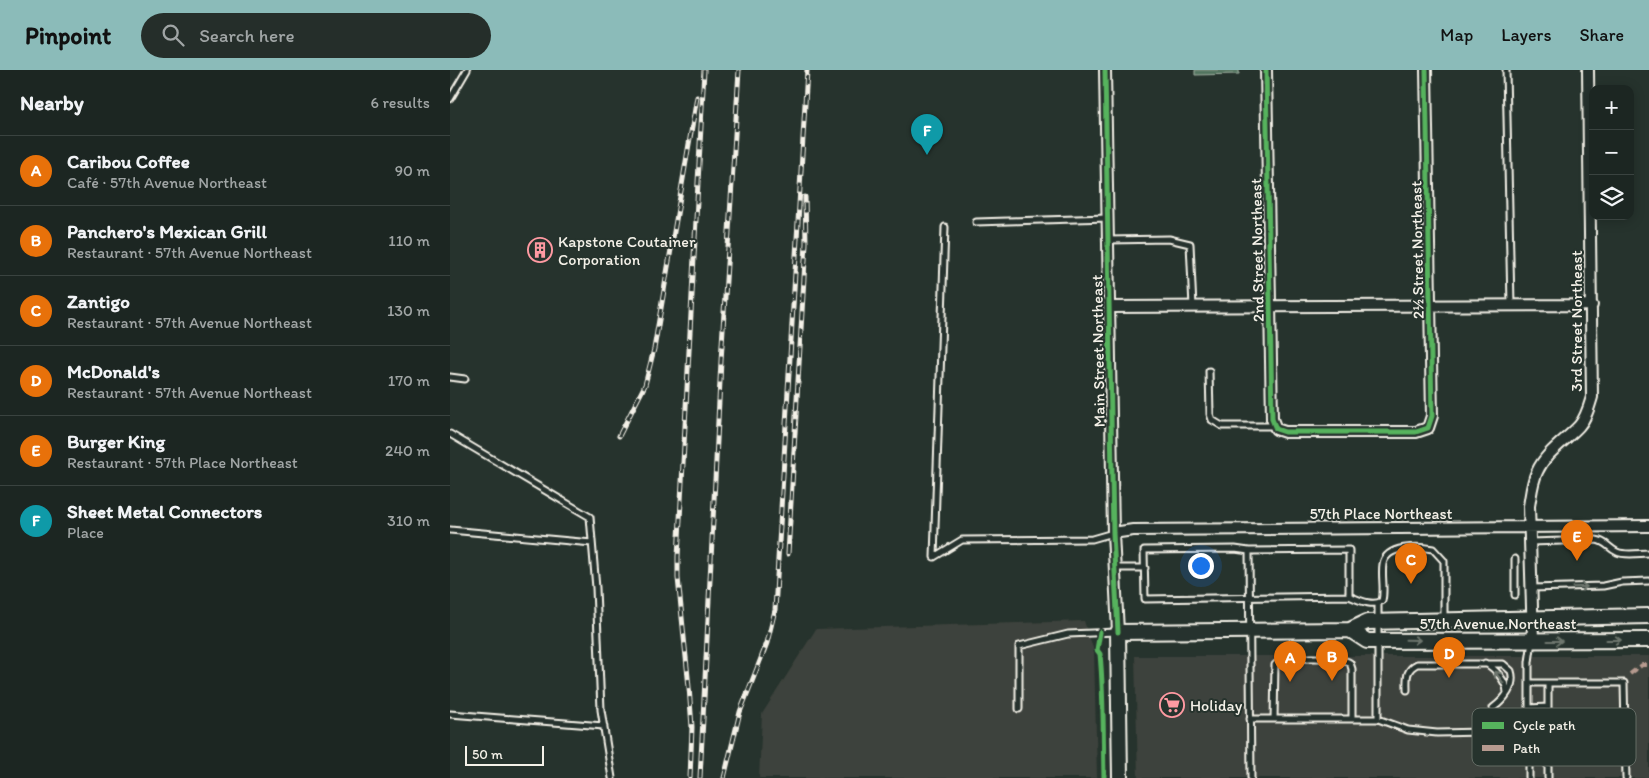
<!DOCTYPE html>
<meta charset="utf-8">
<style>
:root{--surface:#1c2622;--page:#252e2a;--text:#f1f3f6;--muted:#a0a5a5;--line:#3a4340;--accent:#8bbbb9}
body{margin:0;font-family:Itim,sans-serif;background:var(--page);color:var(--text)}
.controls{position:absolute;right:15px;top:15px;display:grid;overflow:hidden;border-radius:10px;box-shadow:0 2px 12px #0003}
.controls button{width:45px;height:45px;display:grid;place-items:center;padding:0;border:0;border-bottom:1px solid var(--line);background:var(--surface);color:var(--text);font:25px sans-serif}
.scale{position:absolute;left:15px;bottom:12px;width:79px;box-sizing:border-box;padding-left:5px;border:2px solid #f4f1e8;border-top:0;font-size:14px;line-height:18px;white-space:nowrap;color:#f4f1e8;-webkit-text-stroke:4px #26332d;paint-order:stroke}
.you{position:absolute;left:750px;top:495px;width:18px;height:18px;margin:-12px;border:4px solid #fff;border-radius:50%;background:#1a73e8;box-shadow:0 0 0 8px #1a73e833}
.badge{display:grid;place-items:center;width:32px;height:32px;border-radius:50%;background:var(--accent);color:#fff;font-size:16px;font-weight:700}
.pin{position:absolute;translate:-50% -41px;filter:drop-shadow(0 1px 2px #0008)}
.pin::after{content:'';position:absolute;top:26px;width:18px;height:15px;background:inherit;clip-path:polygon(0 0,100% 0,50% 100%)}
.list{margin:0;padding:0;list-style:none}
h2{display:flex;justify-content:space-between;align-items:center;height:65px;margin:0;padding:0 20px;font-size:21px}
h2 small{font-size:16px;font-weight:400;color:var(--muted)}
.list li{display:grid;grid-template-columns:32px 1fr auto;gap:15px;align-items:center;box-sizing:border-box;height:70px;padding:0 20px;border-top:1px solid var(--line)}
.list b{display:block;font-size:19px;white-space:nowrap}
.list p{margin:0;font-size:16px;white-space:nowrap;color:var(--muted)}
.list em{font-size:16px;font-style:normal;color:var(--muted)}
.icon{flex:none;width:28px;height:28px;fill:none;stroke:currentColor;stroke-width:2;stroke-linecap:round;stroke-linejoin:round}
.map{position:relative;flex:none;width:1199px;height:708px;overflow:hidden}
header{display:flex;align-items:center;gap:30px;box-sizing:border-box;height:70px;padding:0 25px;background:var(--accent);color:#111}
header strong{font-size:24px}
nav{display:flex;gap:28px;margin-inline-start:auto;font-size:18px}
.search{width:350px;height:45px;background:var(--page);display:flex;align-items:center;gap:12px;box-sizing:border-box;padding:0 18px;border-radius:28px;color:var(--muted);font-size:19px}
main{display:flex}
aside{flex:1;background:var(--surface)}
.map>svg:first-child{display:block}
.built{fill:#3d423c}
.green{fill:#537560;stroke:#a4b3a4}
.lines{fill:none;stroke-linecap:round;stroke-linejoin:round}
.lane-casing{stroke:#f4f1e8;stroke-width:9}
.street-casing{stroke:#f4f1e8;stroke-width:14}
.secondary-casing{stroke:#f4f1e8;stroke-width:18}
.lane{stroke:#26332d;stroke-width:5}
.street{stroke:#26332d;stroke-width:10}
.secondary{stroke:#26332d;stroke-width:14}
.rail-casing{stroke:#f4f1e8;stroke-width:5}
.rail{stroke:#26332d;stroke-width:3;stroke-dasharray:9;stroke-linecap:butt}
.quiet{stroke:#b69a8f;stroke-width:4;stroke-dasharray:8 4;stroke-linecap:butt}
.cycleway-casing{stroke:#26332d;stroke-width:8}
.cycleway{stroke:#56b35d;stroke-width:5}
.oneway{stroke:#6e766e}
.labels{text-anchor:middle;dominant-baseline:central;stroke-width:4;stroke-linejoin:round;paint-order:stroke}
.poi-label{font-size:16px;fill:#f4f1e8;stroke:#26332d;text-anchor:start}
.street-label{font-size:16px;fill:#f4f1e8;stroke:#26332d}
.key{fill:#26332d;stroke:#646c65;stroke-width:1}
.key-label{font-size:14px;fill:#f4f1e8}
</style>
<header>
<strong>Pinpoint</strong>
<div class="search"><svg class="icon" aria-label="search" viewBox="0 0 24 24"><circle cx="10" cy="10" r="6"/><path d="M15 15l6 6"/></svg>Search here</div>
<nav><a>Map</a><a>Layers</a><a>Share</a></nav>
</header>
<main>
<aside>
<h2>Nearby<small>6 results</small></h2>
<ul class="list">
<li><span class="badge" style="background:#e8710a">A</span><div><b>Caribou Coffee</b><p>Café · 57th Avenue Northeast</p></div><em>90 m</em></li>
<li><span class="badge" style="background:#e8710a">B</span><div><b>Panchero's Mexican Grill</b><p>Restaurant · 57th Avenue Northeast</p></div><em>110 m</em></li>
<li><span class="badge" style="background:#e8710a">C</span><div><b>Zantigo</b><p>Restaurant · 57th Avenue Northeast</p></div><em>130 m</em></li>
<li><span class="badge" style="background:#e8710a">D</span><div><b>McDonald's</b><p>Restaurant · 57th Avenue Northeast</p></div><em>170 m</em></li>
<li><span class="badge" style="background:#e8710a">E</span><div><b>Burger King</b><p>Restaurant · 57th Place Northeast</p></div><em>240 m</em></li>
<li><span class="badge" style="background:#0f9aa8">F</span><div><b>Sheet Metal Connectors</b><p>Place</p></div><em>310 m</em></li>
</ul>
</aside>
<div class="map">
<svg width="1199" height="708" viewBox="0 0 1199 708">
<rect width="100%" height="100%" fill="#26332d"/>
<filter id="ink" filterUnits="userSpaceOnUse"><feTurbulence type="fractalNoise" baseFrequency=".02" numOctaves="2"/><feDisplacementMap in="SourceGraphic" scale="10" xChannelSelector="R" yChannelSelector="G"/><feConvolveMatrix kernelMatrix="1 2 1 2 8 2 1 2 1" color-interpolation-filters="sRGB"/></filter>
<g filter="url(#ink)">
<path class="built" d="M634,551l10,30 3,127h-338l3,-64 54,-85z
M685,586h514v122h-511z"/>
<path class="green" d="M745,0h44v4l-44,1z"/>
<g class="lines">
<defs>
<path id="lane" d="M1056,0l5,235
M0,29l17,-29
M526,152l132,-4
M658,170l61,-1 21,5 3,63
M759,301l1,43 2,6 10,6h52
M0,307l15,2
M0,364l140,83 6,71 5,122 11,68
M0,460l142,13
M1080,472l66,-2c10,1 12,8 21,12 8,4 23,1 32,1
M785,479l14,2 100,-1v46l-204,3 -1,-49z
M799,481l2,227
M484,487l11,-330
M484,487l28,-17 130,-1 21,-6
M1065,489v36
M665,498h30
M1082,518l71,-2 19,-4 27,-1
M899,526c10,4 23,11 33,5 3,-12 -1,-25 1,-37 3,-19 36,-18 50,-15l11,12v58
M928,533v116
M1035,593c10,5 22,19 22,30
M1079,613h95l2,95
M1098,613v95
M957,620c0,-11 -2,-20 10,-26h86l8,7c5,15 -7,29 -18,37
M1079,638l19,-1
M569,639v-63l49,-12 48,-2
M0,644l154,12
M800,649h128l30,11 29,3 92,-2
M824,649l1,-54c7,-9 66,-9 75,-2l2,6v48
M1079,708v-116l3,-21"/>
<path id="street" d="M655,0l8,463 5,99
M816,0l6,349 4,10 9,3h131l12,-4 4,-12 -6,-346
M659,237l483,-2
M663,463l20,-3 516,-4
M1083,571l-4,-135c2,-11 3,-24 8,-34 9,-20 28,-31 42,-46 7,-8 10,-19 13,-29l-4,-327"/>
<path id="secondary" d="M900,560l17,11 282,-1
M670,708l-2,-146 232,-2 17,-8 282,-6"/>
</defs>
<use href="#lane" class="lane-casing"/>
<use href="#street" class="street-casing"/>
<use href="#secondary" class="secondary-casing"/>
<use href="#lane" class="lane"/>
<use href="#street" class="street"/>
<use href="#secondary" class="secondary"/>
<defs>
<path id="rail" d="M169,366l26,-51 9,-36 43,-252
M338,484l18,-311 -1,-46
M240,708l2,-51 -3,-40 -11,-109v-21l26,-487
M250,708l21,-417 18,-291
M274,708l16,-66 27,-69 8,-33 32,-540"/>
</defs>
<use href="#rail" class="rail-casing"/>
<use href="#rail" class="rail"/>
<path class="quiet" d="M1180,604l12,-9h7"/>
<defs>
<path id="cycleway" d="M655,0l8,463 5,99
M816,0l6,349 4,10 9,3h131l12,-4 4,-12 -6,-346
M650,562l-3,18 3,4c4,41 3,83 4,124"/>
</defs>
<use href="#cycleway" class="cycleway-casing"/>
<use href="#cycleway" class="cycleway"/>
</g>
<defs><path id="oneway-shaft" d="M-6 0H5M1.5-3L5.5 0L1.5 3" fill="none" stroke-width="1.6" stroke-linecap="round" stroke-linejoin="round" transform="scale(1.25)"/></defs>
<g class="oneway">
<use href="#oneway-shaft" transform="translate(1130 517) rotate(-2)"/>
<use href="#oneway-shaft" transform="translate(963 570) rotate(1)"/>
<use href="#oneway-shaft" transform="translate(1164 570)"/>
<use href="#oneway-shaft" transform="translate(1105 571)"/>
<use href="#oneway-shaft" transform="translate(1049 607) rotate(-127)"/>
</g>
</g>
<defs>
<symbol id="building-ring" viewBox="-11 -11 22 22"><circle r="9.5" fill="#26332d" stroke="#ff9aa2" stroke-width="1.5"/><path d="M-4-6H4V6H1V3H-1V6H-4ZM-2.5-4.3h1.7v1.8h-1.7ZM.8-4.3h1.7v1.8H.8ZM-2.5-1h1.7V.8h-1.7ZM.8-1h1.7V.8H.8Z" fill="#ff9aa2"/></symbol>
<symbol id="supermarket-ring" viewBox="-11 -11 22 22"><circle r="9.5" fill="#26332d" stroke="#ff9aa2" stroke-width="1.5"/><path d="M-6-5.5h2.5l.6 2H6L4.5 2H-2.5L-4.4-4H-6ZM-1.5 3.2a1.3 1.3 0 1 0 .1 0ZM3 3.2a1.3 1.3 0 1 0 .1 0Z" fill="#ff9aa2"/></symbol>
</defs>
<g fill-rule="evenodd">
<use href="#building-ring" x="76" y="166" width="28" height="28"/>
<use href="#supermarket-ring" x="708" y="621" width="28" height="28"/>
</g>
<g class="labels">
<g class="poi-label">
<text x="108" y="171">Kapstone Coutainer<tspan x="108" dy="18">Corporation</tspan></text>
<text x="740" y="635">Holiday</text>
</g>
<g class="street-label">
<text transform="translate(807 180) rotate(-91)">2nd Street Northeast</text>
<text transform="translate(967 180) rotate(-91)">2½ Street Northeast</text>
<text transform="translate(1126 251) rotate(-90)">3rd Street Northeast</text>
<text transform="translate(648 281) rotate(-91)">Main Street Northeast</text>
<text x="931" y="443">57th Place Northeast</text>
<text x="1048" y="553">57th Avenue Northeast</text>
</g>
</g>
<rect x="1022" y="638" width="164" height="58" rx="8" class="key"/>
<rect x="1032" y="652" width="22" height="7" fill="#56b35d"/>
<rect x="1032" y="675" width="22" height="6" fill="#b69a8f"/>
<g class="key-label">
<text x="1063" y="660">Cycle path</text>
<text x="1063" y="683">Path</text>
</g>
</svg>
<div class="controls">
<button>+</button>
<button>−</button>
<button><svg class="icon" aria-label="layers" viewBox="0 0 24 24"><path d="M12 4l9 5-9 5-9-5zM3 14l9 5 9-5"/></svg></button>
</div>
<div class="scale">50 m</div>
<div class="you"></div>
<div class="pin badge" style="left:840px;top:612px;background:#e8710a">A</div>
<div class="pin badge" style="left:882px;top:611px;background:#e8710a">B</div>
<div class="pin badge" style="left:961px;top:514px;background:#e8710a">C</div>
<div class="pin badge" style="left:999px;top:608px;background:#e8710a">D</div>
<div class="pin badge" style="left:1127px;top:491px;background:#e8710a">E</div>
<div class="pin badge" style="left:477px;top:85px;background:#0f9aa8">F</div>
</div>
</main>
